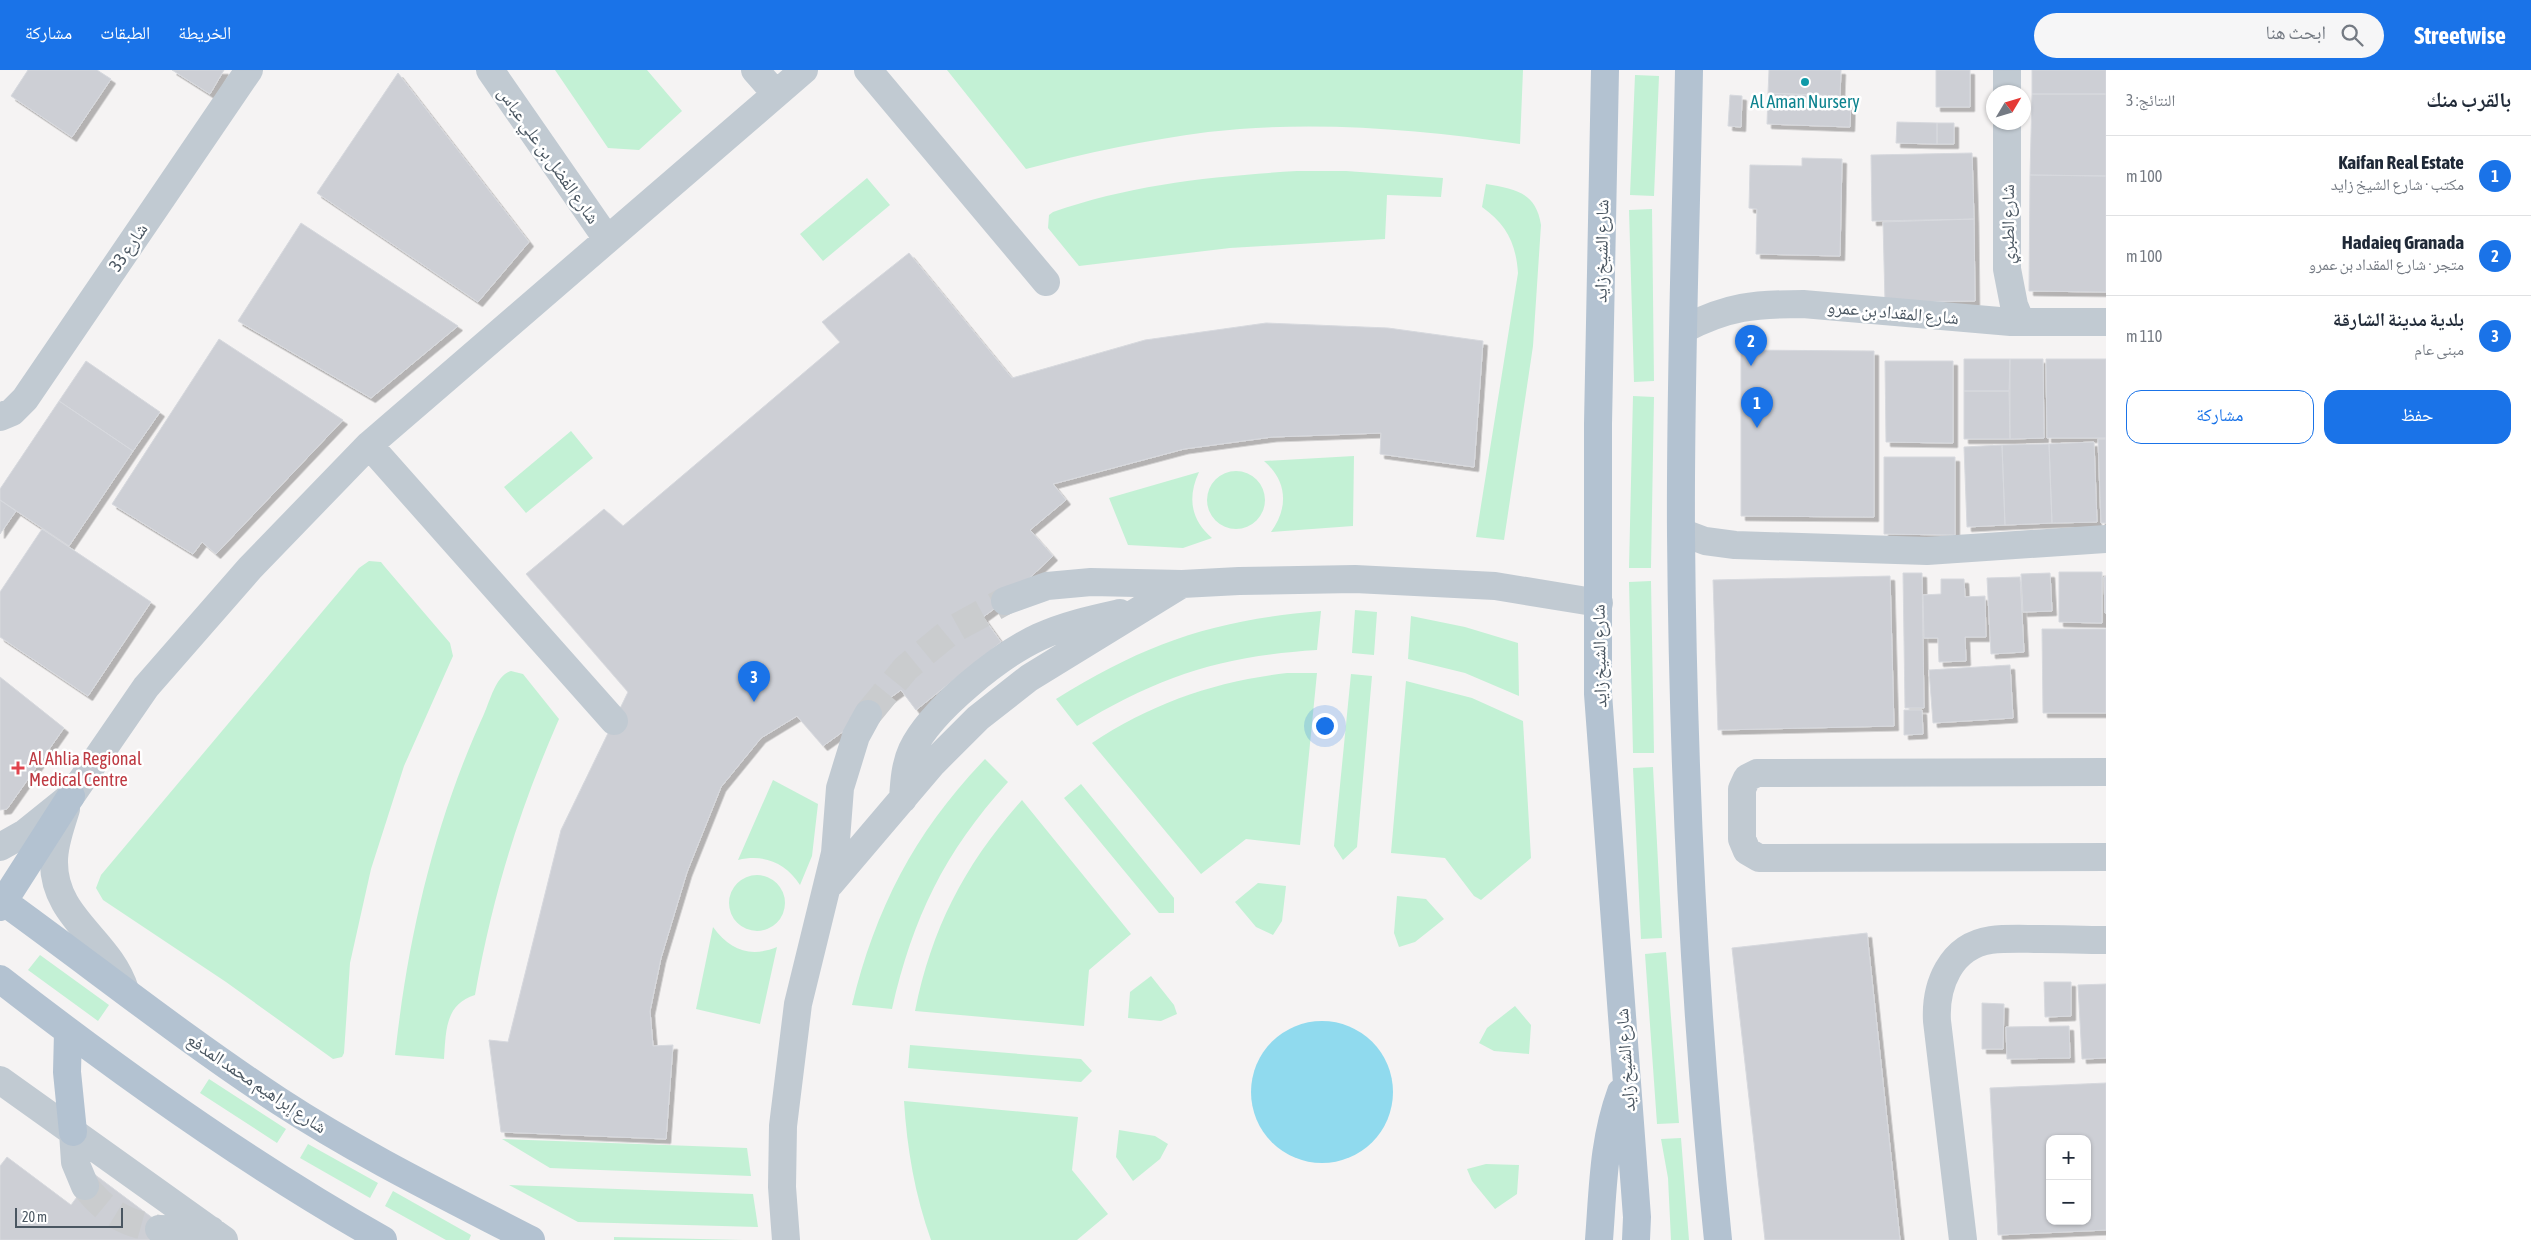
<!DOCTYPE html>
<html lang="ar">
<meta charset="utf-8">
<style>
:root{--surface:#fff;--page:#f6f6f7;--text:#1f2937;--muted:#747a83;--line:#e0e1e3;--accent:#1a73e8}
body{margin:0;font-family:"Asap Condensed","Noto Naskh Arabic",sans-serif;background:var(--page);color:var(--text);direction:rtl}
.controls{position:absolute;right:15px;bottom:15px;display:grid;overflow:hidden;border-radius:10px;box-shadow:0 1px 4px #0004}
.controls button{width:45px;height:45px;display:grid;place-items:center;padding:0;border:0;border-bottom:1px solid var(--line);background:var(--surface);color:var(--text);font:25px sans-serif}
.compass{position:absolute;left:1986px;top:15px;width:45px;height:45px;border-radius:50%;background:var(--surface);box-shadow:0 1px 4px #0004;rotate:52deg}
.scale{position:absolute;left:15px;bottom:12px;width:108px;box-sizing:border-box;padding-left:5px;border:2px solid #4a5661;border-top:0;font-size:14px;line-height:18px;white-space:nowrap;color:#4a5661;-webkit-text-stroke:4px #fff;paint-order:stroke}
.you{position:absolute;left:1324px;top:655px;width:18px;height:18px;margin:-12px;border:4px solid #fff;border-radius:50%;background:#1a73e8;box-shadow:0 0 0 8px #1a73e833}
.badge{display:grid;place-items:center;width:32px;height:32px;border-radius:50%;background:var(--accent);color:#fff;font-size:16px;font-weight:700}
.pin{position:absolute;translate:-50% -41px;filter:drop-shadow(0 1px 2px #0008)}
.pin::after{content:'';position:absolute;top:26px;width:18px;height:15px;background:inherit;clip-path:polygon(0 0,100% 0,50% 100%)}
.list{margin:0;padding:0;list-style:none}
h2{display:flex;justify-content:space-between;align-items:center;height:65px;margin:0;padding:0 20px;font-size:21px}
h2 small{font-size:16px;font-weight:400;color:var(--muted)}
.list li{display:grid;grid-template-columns:32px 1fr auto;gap:15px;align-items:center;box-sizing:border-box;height:80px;padding:0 20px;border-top:1px solid var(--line)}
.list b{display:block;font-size:19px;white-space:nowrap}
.list p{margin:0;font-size:16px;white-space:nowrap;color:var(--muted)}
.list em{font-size:16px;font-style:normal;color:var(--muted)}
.actions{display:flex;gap:10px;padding:15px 20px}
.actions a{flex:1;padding:11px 0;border:1px solid var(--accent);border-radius:15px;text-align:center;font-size:18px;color:var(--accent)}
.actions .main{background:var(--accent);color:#fff}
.icon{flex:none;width:28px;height:28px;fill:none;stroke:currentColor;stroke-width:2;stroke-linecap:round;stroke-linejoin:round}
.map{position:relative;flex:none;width:2106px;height:1170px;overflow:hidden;direction:ltr}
header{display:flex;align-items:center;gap:30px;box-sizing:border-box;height:70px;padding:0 25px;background:var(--accent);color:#fff}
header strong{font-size:24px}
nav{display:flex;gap:28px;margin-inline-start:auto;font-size:18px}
.search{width:350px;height:45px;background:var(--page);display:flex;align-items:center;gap:12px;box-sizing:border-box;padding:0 18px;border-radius:28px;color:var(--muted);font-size:19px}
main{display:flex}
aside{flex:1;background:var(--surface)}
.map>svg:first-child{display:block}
.green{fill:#c3f1d5}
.water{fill:#90daee}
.building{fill:#cdcfd5;stroke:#d7d9de;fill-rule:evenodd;filter:url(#shadow)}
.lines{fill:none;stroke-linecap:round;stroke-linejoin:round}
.minor-tunnel{stroke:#caccce;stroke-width:28;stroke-dasharray:28 14;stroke-linecap:butt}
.minor{stroke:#c1cad2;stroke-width:28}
.major{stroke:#b3c2d1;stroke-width:28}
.culture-dot{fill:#0f9aa8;stroke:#fff;stroke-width:2}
.health-dot{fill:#e0444e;stroke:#fff;stroke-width:2}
.labels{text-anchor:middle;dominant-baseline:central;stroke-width:5;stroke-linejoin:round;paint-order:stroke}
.culture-label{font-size:18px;fill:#0d838f;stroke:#fff}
.street-label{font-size:18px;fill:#4a5661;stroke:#fff}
.health-label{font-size:18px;fill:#be3a42;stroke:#fff;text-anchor:start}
</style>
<header>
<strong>Streetwise</strong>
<div class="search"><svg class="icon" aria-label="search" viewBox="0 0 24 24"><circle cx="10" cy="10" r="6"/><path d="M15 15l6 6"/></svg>ابحث هنا</div>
<nav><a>الخريطة</a><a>الطبقات</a><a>مشاركة</a></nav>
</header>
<main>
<aside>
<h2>بالقرب منك<small>النتائج: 3</small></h2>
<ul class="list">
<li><span class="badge">1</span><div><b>Kaifan Real Estate</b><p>مكتب · شارع الشيخ زايد</p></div><em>100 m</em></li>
<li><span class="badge">2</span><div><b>Hadaieq Granada</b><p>متجر · شارع المقداد بن عمرو</p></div><em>100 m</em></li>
<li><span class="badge">3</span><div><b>بلدية مدينة الشارقة</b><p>مبنى عام</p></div><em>110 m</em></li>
</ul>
<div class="actions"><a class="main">حفظ</a><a>مشاركة</a></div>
</aside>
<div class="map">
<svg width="2106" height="1170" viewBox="0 0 2106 1170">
<defs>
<filter id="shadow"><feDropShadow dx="4.5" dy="4.5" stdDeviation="0" flood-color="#0004"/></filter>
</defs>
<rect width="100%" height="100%" fill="#f5f3f3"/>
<path class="green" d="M555,0h92l35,41 -43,39 -31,-2z
M947,0h576l-3,74c-103,-15 -208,-24 -312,-12 -62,8 -122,21 -182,37z
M1635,5l24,1 -5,120 -24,-1z
M1297,101h49l97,7 -2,19 -54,-2 -2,44 -155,9 -151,18 -31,-38 1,-13 4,-3c79,-28 162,-36 244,-41z
M867,108l23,27 -67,56 -23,-27z
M1486,114c29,5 50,8 55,41l-8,121 -29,194 -28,-3 42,-264c-2,-30 -12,-49 -36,-66z
M1652,139l2,172 -20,1 -5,-172z
M1633,326l21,1 -3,171h-22z
M571,361l22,27 -67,55 -22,-26z
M1354,386l-1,70 -82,6c18,-25 16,-51 -7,-71z
M1207 430a29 29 0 1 1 58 0a29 29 0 1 1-58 0Z
M1199,402c-12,26 -8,48 13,66l-29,10 -55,-3 -19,-47z
M369,491l12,1 4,5 65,76 3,13 -49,110 -33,103 -21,94 -6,90 -2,4 -9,2 -107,-77 -123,-82 -7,-12 5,-13 258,-307z
M1651,511l3,172h-21l-4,-171z
M1355,540l22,2 -3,43 -22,-2z
M1321,541l-4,39c-96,6 -158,26 -240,76l-21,-27c90,-56 158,-79 265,-88z
M1411,546l54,11 53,16 1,53 -54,-23 -57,-14z
M511,601l12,3 36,45c-41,94 -66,175 -84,276 -30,9 -29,36 -31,64l-49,-4c13,-118 39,-232 89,-341 6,-13 12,-39 27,-43z
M1287,603h30l-17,172 -54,-6 -45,35 -109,-131c60,-40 124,-62 195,-70z
M1351,604l21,2 -15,171 -14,13 -9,-14z
M1406,611l66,17 51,23 8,137 -50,42 -7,-4 -29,-38 -54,-5z
M985,689l23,23c-64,71 -95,135 -116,227l-40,-4c24,-98 63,-173 133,-246z
M1653,697l9,171 -21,1 -8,-171z
M773,710l45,24 -6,52 -12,29c-15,-23 -36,-31 -62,-25z
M1081,714l93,114v15h-15l-95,-115z
M1022,730l109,134 -42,36 -5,56 -169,-15c17,-84 50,-147 107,-211z
M729 833a28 28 0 1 1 56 0a28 28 0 1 1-56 0Z
M1258,813l28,3 -4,35 -9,14 -17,-8 -21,-25z
M1397,826l29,3 18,20 -29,23 -16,5 -5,-14z
M713,857c17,23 37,31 64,20l-17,77 -64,-15z
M1666,882l13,171 -22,1 -12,-170z
M40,885l69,50 -11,16 -70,-51z
M1151,906l23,29 3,9 -16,7 -33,-3 2,-26z
M1515,936l16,19 -2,29 -35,-3 -15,-8 8,-15z
M910,975l171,14 11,12 -11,11 -173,-14z
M209,1009l77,50 -9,14 -77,-50z
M904,1031l174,16 -6,53 36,44 -31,26h-146c-16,-45 -24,-91 -27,-139z
M1119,1060l36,6 13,8 -8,15 -27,22 -17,-24z
M1681,1068l8,102h-18l-3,-62 -7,-39z
M502,1069l245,9 4,28 -201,-8z
M308,1074l70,39 -8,15 -70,-40z
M1486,1094l33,1 -2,29 -22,15 -23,-28 -5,-12z
M509,1115l244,9 5,33 -180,-5z
M393,1121l78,44 -2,5h-23l-61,-34z
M614,1167l129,3h-129z"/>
<path class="water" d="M1251 1022a71 71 0 1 1 142 0a71 71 0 1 1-142 0Z"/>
<path class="building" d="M28,0h69l14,9 -39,58 -61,-41z
M172,0h52l-14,24z
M1769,0h72l-1,26 -72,-3z
M1936,0h34v37h-34z
M2032,0h74v24h-74z
M398,3l131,169 -51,60 -161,-109z
M1768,23l83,4 -1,30 -83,-3z
M2032,24h74v82l-76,-1z
M1730,25l12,1 -1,31 -13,-1z
M1897,52l40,1v21l-41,-1z
M1937,53h17v21h-17z
M1972,83l2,66 -102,2 -1,-66z
M1802,88l40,1 -2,97 -84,-2 1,-45 -8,-1 1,-43 52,1z
M2030,105l76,1v116l-77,-1z
M1974,149l1,82 -90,1 -2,-80z
M301,153l157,103 -87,72 -133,-77z
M909,183l103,125 133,-38 121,-17 122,5 95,13 -9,126 -94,-13 1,-21 -109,4 -88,12 -131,35 13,16 -36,30 23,26 -48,45 -22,16 18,25 -85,68 -15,-20 -78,56 -26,-30 -36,22 -40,49 -34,85 -26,86 -11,53 3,35 20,-1 -7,94 -165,-7 -12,-92 19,2 53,-212 67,-138 -102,-118 78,-65 19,17 217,-184 -18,-20z
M219,269l124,81 -127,134 -14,-12 -9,12 -81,-50z
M1741,280l133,1v166l-133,-1z
M1964,289h46l-1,32h-45z
M2010,289h33l1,79 -34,1z
M2046,289h60v79h-59z
M86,291l74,51 -27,39 -74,-50z
M1885,291h68v82l-67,-1z
M1964,321h45l1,48h-46z
M59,331l74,50 -64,95 -69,-46v-11z
M2098,369h8v84h-5z
M2094,372l3,80 -45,1 -3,-79z
M2049,374l3,79 -47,2 -3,-80z
M2002,375l3,80 -38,2 -3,-80z
M1884,387h71v78l-71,-1z
M0,430l16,11 -16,23z
M42,459l109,73 -63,94 -88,-59v-45z
M2059,502h43v51l-43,-1z
M1903,503h19l2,135h-19z
M2050,503l2,38 -29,1 -2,-38z
M1890,506l4,150 -176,4 -5,-150z
M2020,507l4,75 -33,2 -4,-76z
M2104,507h2v36h-1z
M1941,509h23l1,18 20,-1 1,41h-21l1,24 -27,1 -1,-24h-14l-1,-43 18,-1z
M2042,559h64v84h-63z
M2010,595l3,53 -80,5 -4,-53z
M0,607l64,51 -57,81 -7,1z
M1904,640h18l1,24 -19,1z
M1867,863l33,307h-135l-33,-292z
M2044,912h27v34l-26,1z
M2106,914v74l-24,1 -4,-74z
M1982,933l22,1 -1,45h-21z
M2069,956l1,32 -63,1 -1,-32z
M2106,1013v147l-108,5 -8,-147zM2050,1069h37v82h-37z
M7,1087l64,48 23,-31 68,51 -11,15h-151v-74z"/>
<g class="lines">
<path class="minor-tunnel" d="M868,644l38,-46 46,-38 53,-29
M85,1116c20,26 41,38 74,43"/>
<path class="minor" d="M490,0l117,169
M755,0l21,24
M868,0l178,212
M2007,0v22
M2007,52v147l7,36 7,17
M1684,259c44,-23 71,-25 119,-25l208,18h95
M0,347l12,-5 13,-13 224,-329
M369,375l245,276
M1681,462l24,9 30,4 192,6 179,-12
M1005,531l42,-15 44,-4 91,2 57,-3 116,-2 140,7 104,17
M2106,702l-349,1 -10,5 -5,11v50l5,12 12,7 347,-1
M903,729c1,-16 2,-34 9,-49 19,-40 88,-95 127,-113 26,-12 54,-18 81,-24
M66,739c-5,17 -12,34 -12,52 -1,57 55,78 71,129
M0,777l25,-14 46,-37 75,-109 104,-119 119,-123 435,-375
M830,814l103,-121 45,-45 51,-40 153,-94
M0,1010l224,160
M73,1062l2,30 10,24
M159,1159l52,1
M786,1170l-4,-53 1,-61 15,-122 37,-151 5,-65 16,-52 12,-22
M1963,1170l-26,-219c-2,-35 13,-75 54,-81 16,-2 33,-1 50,-1 21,0 43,1 65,1"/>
<path class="major" d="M1605,0l-7,354v270l39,523 -1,23
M1689,0c-3,155 -9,310 -8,465 2,235 13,471 37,705
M0,829c93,67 183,139 279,202 81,53 167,95 252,139
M0,837l71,-111
M0,909c122,95 248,185 383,261
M68,962l-1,40 6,60
M1599,1170c4,-51 4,-99 22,-148"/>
</g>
<circle class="culture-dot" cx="1805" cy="12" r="5"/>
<path class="health-dot" d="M15.5 690.5h5v5h5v5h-5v5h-5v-5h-5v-5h5z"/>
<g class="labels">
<g class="culture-label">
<text x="1805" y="31">Al Aman Nursery</text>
</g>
<g class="street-label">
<text transform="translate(549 85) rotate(55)">شارع الفضل بن علي عباس</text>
<text transform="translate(2007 154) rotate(-90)">شارع الطبري</text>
<text transform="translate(128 177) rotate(-56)">شارع 33</text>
<text transform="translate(1601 181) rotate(-89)">شارع الشيخ زايد</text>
<text transform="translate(1893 242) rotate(5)">شارع المقداد بن عمرو</text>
<text transform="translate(1599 586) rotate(-91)">شارع الشيخ زايد</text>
<text transform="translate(1625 990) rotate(-94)">شارع الشيخ زايد</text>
<text transform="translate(257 1013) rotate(34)">شارع إبراهيم محمد المدفع</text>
</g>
<g class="health-label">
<text x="29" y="688">Al Ahlia Regional<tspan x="29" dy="21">Medical Centre</tspan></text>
</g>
</g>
</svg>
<div class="controls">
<button>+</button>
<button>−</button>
</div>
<svg class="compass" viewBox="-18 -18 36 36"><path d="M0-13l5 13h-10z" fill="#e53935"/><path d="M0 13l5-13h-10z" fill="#747a83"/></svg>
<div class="scale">20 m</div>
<div class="you"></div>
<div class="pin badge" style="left:1757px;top:358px">1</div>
<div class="pin badge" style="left:1751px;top:296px">2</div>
<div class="pin badge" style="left:754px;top:632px">3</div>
</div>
</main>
